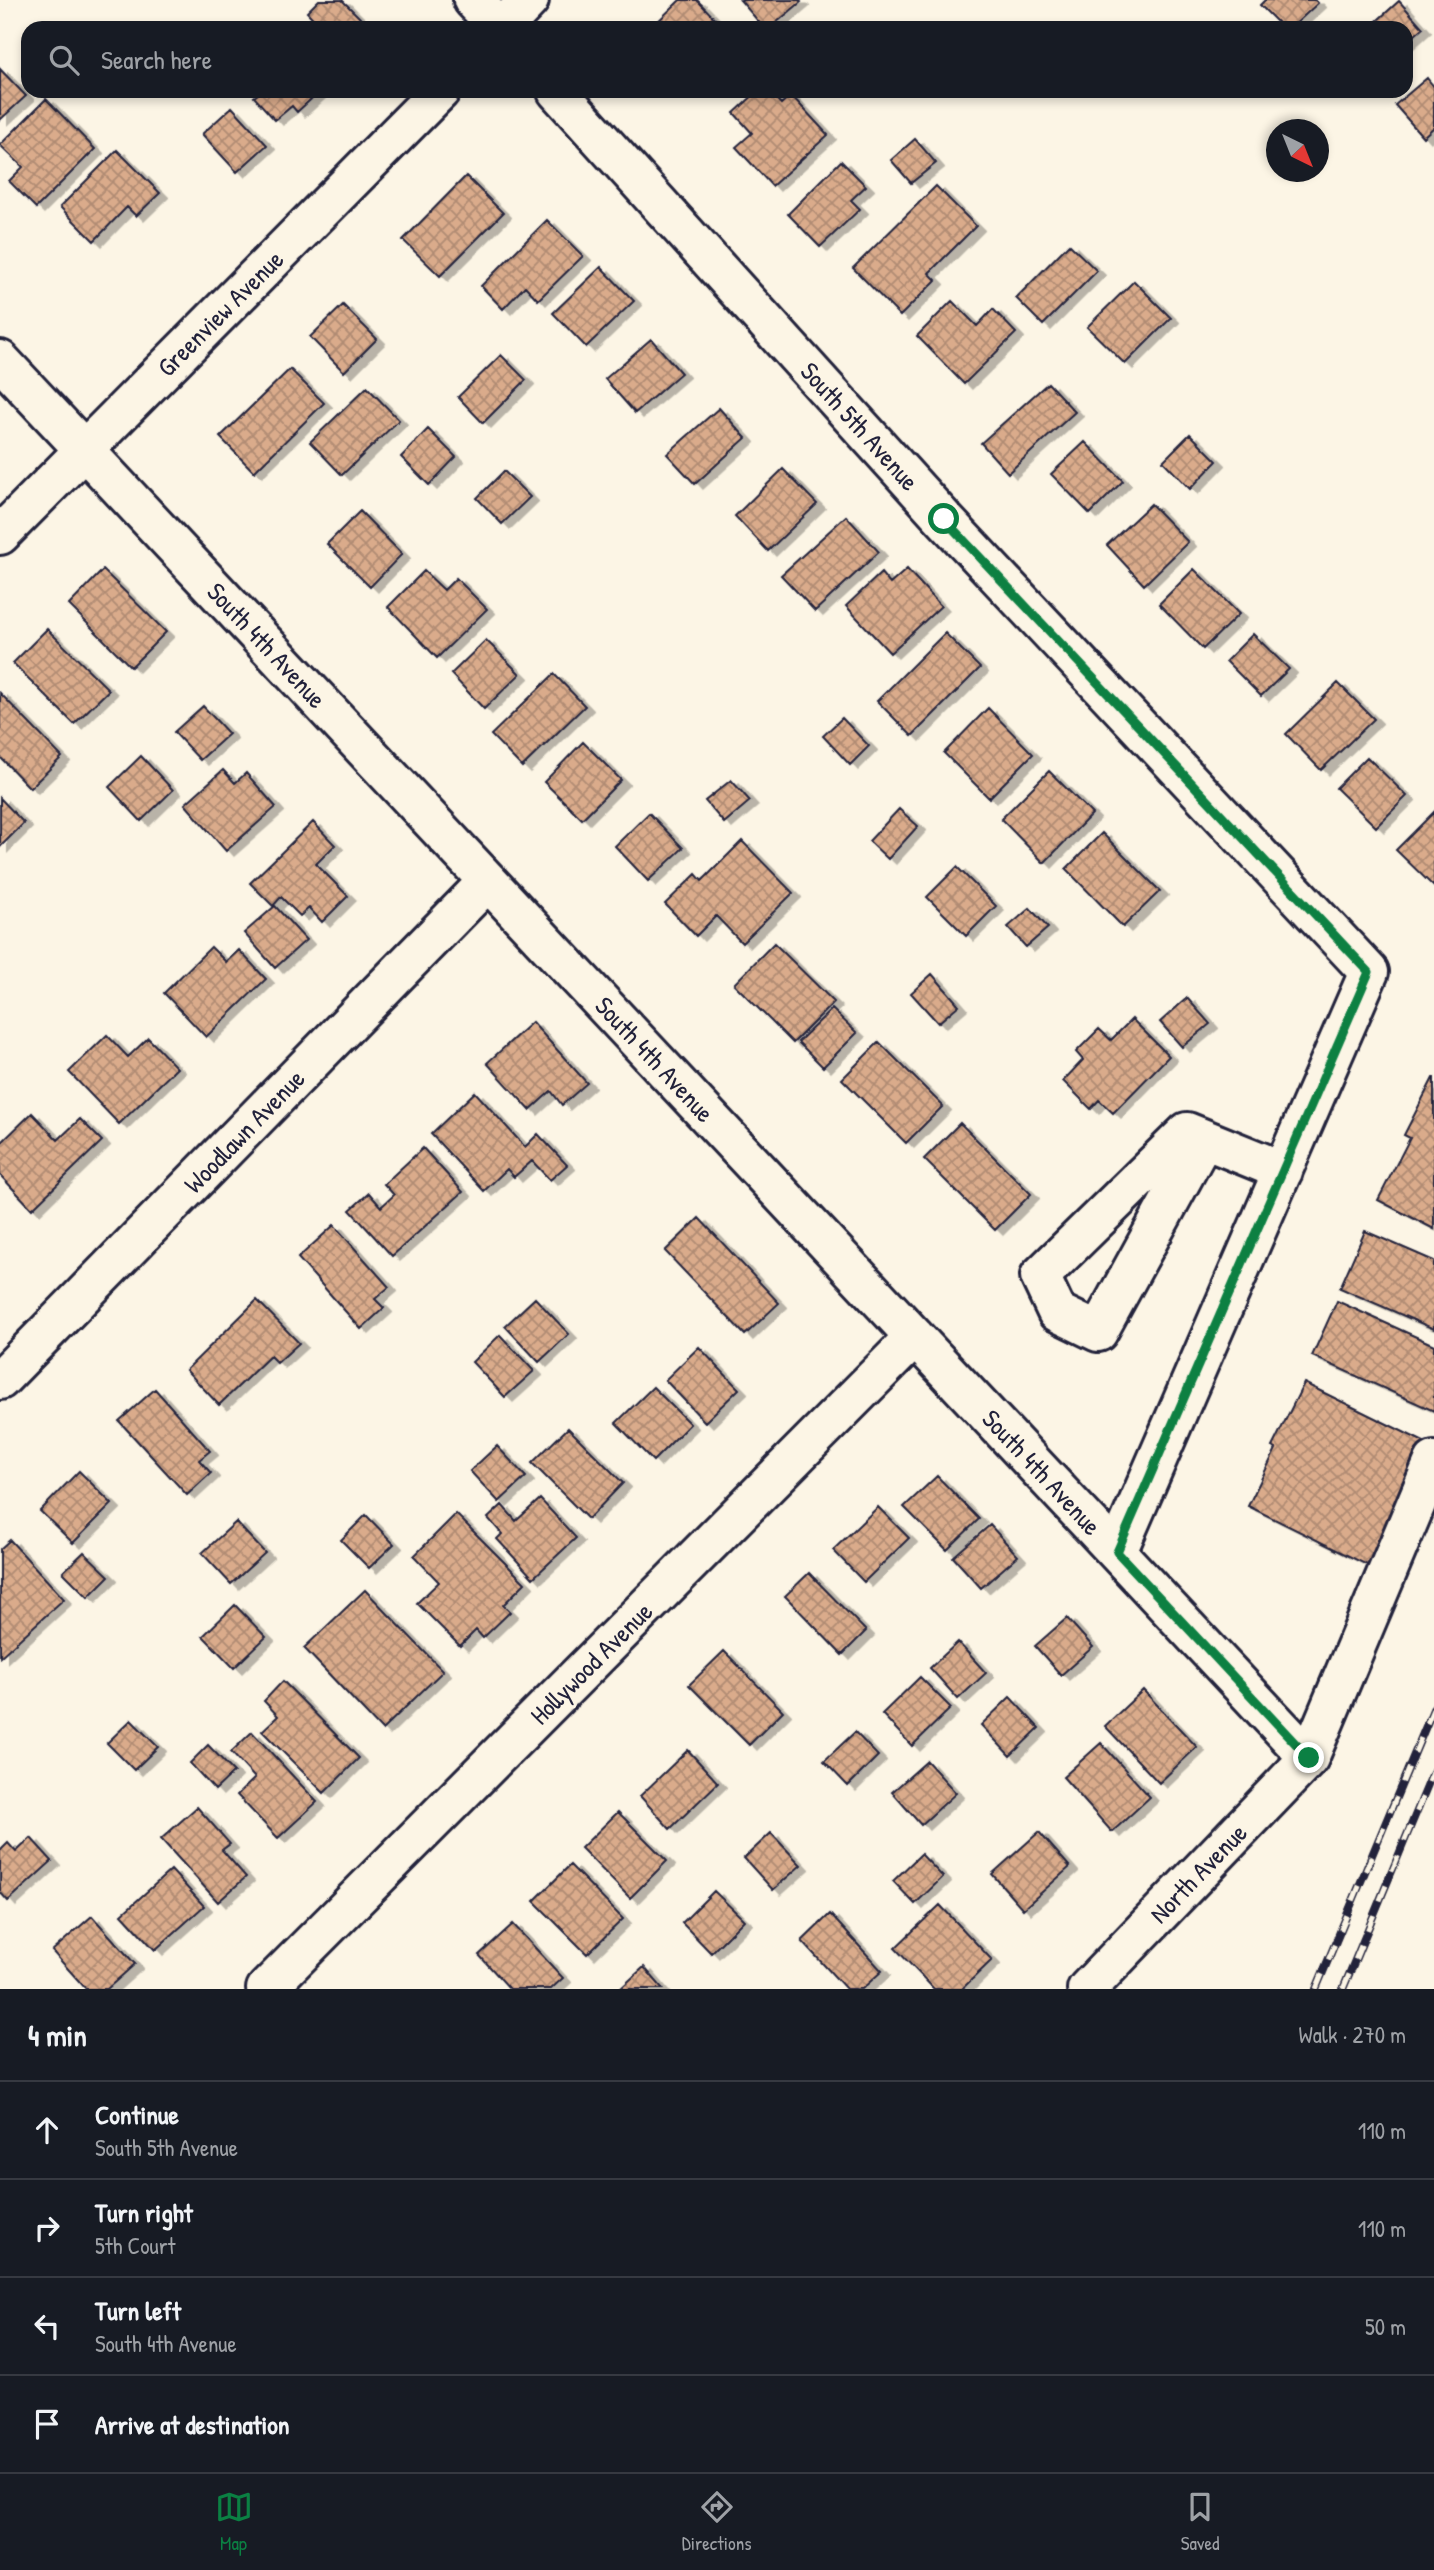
<!DOCTYPE html>
<meta charset="utf-8">
<style>
:root{--surface:#171b24;--page:#242831;--text:#f1f3f6;--muted:#9ea1a6;--line:#363941;--accent:#0b8043}
body{margin:0;font-family:"Patrick Hand",sans-serif;background:var(--page);color:var(--text)}
.compass{position:absolute;left:1266px;top:119px;width:63px;height:63px;border-radius:50%;background:var(--surface);box-shadow:0 4px 10px #0003;rotate:137deg}
.stop{position:absolute;width:21px;height:21px;margin:-16px;border:5px solid #0b8043;border-radius:50%;background:#fff}
.stop.end{background:#0b8043;border-color:#fff;box-shadow:0 2px 7px #0008}
.list{margin:0;padding:0;list-style:none}
h2{display:flex;justify-content:space-between;align-items:center;height:91px;margin:0;padding:0 28px;font-size:30px}
h2 small{font-size:23px;font-weight:400;color:var(--muted)}
.list li{display:grid;grid-template-columns:46px 1fr auto;gap:21px;align-items:center;box-sizing:border-box;height:98px;padding:0 28px;border-top:2px solid var(--line)}
.list b{display:block;font-size:26px;white-space:nowrap}
.list p{margin:0;font-size:23px;white-space:nowrap;color:var(--muted)}
.list em{font-size:23px;font-style:normal;color:var(--muted)}
.icon{flex:none;width:38px;height:38px;fill:none;stroke:currentColor;stroke-width:2;stroke-linecap:round;stroke-linejoin:round}
.map{position:relative;flex:none;width:1434px;height:1989px;overflow:hidden}
.search{position:absolute;background:var(--surface);box-shadow:0 4px 10px #0003;left:21px;right:21px;top:21px;height:77px;display:flex;align-items:center;gap:18px;box-sizing:border-box;padding:0 24px;border-radius:21px;color:var(--muted);font-size:26px}
.sheet{height:483px;background:var(--surface)}
nav{display:flex;justify-content:space-around;align-items:center;box-sizing:border-box;height:98px;border-top:2px solid var(--line);background:var(--surface);font-size:19px;color:var(--muted)}
nav a{display:grid;justify-items:center;gap:4px}
nav .on{color:var(--accent)}
.map>svg:first-child{display:block}
.building{fill:url(#building-cross-hatch);stroke:#22223b;stroke-width:2;filter:url(#shadow)}
.lines{fill:none;stroke-linecap:round;stroke-linejoin:round}
.minor-casing{stroke:#22223b;stroke-width:44}
.minor{stroke:#fcf5e5;stroke-width:38}
.rail-casing{stroke:#22223b;stroke-width:8}
.rail{stroke:#fcf5e5;stroke-width:5;stroke-dasharray:16;stroke-linecap:butt}
.route{stroke:#0b8043;stroke-width:9}
.labels{text-anchor:middle;dominant-baseline:central;stroke-width:6;stroke-linejoin:round;paint-order:stroke}
.street-label{font-size:26px;fill:#22223b;stroke:#fcf5e5}
</style>
<div class="map">
<svg width="1434" height="1989" viewBox="0 0 1434 1989">
<defs>
<pattern id="building-cross-hatch" width="8" height="8" patternUnits="userSpaceOnUse" patternTransform="scale(1.75)"><rect width="8" height="8" fill="#daab8b"/><path d="M0 0l8 8M0 8l8-8" fill="none" stroke="#b08b73"/></pattern>
<filter id="shadow"><feDropShadow dx="8" dy="4.5" stdDeviation="0" flood-color="#0004"/></filter>
</defs>
<rect width="100%" height="100%" fill="#fcf5e5"/>
<filter id="ink" filterUnits="userSpaceOnUse"><feTurbulence type="fractalNoise" baseFrequency=".0143" numOctaves="2"/><feDisplacementMap in="SourceGraphic" scale="14" xChannelSelector="R" yChannelSelector="G"/><feConvolveMatrix kernelMatrix="1 2 1 2 8 2 1 2 1" color-interpolation-filters="sRGB"/></filter>
<g filter="url(#ink)">
<path class="building" d="M319,0h23l28,28h-48l-15,-16z
M680,0h17l27,28h-73z
M740,0h59l2,2 -31,26h-6z
M1265,0h50l3,3 -27,25h-8l-23,-23z
M1399,1l24,27 -17,15v-15h-37z
M0,69l26,27 -26,24z
M1427,78l7,9v40l-11,10 -28,-32z
M262,91h58l-23,21 -5,-6 -17,14 -21,-23z
M758,91h11l12,13 10,-9 37,40 -56,51 -36,-39 16,-14 -18,-20z
M46,99l49,50 -59,59 -27,-27 14,-14 -23,-22z
M232,107l35,38 -30,27 -35,-38z
M915,139l21,24 -25,20 -20,-23z
M117,150l43,43 -24,23 -9,-9 -33,34 -34,-34z
M841,161l25,25 -15,14 9,9 -40,38 -32,-33z
M466,176l37,37 -63,63 -37,-36z
M936,186l40,40 -47,47 7,7 -36,36 -47,-48z
M547,220l36,36 -45,44 -13,-14 -22,23 -22,-23z
M1069,244l28,27 -54,54 -27,-27z
M601,267l33,34 -48,46 -33,-34z
M1134,281l37,37 -46,46 -38,-37z
M952,301l25,25 16,-17 23,24 -52,51 -47,-48z
M343,305l34,34 -33,33 -34,-35z
M651,339l30,34 -46,40 -30,-34z
M501,355l25,25 -43,43 -25,-26z
M290,369l34,34 -70,69 -34,-35z
M1048,383l27,29 -67,61 -27,-30z
M367,387l32,33 -57,55 -32,-33z
M719,408l27,30 -51,46 -28,-30z
M428,429l28,28 -27,28 -28,-28z
M1190,434l27,27 -27,28 -27,-28z
M1085,442l38,39 -33,33 -39,-40z
M783,469l34,35 -49,47 -33,-35z
M504,471l26,26 -28,27 -25,-26z
M1151,504l37,38 -44,43 -37,-40z
M360,511l42,43 -32,33 -43,-43z
M846,516l33,36 -64,59 -34,-36z
M907,569l34,37 -51,47 -44,-47 35,-33 9,11z
M1194,569l45,45 -36,35 -44,-45z
M103,570l63,62 -35,35 -62,-62z
M424,571l20,19 12,-12 31,31 -50,49 -49,-51z
M47,629l62,61 -35,34 -61,-61z
M945,633l35,35 -68,68 -35,-35z
M1253,634l36,35 -28,27 -35,-35z
M486,640l34,34 -36,35 -33,-35z
M554,674l31,32 -63,61 -31,-32z
M1338,683l36,36 -53,51 -35,-36z
M0,693l62,64 -32,31 -30,-31z
M203,706l26,28 -29,26 -26,-28z
M988,708l45,46 -44,44 -45,-45z
M842,718l27,28 -19,19 -27,-29z
M583,742l38,38 -39,39 -38,-37z
M141,756l32,34 -32,31 -32,-34z
M1367,757l40,39 -31,31 -40,-39z
M223,770l12,13 11,-10 30,34 -50,44 -41,-47z
M1049,771l43,43 -48,49 -43,-44z
M731,780l19,21 -26,22 -19,-22z
M0,798l24,25 -24,24z
M899,809l19,17 -30,33 -19,-18z
M1434,812v75l-38,-37z
M649,813l34,35 -35,33 -33,-35z
M313,822l22,23 -19,19 32,32 -26,26 -13,-14 -9,8 -19,-19 -8,9 -23,-23z
M1102,833l58,58 -37,36 -57,-58z
M742,841l51,52 -51,50 -26,-27 -20,20 -31,-32 31,-30 6,7z
M957,867l39,39 -30,30 -39,-39z
M275,906l31,34 -31,28 -31,-35z
M1030,908l18,20 -22,19 -18,-20z
M774,943l60,59 -41,41 -59,-59z
M211,947l15,15 13,-12 27,29 -60,58 -42,-44z
M932,974l27,31 -21,18 -27,-30z
M1187,998l23,26 -28,23 -22,-25z
M832,1009l25,24 -34,34 -25,-25z
M1132,1019l37,37 -56,57 -14,-13 -8,9 -28,-28 20,-21 -7,-8 23,-23 12,11z
M532,1022l55,61 -25,22 -11,-14 -21,19 -43,-47z
M107,1035l21,22 20,-19 29,30 -58,56 -50,-52z
M879,1042l64,64 -37,37 -64,-64z
M1433,1078h1v151l-56,-29 32,-62 -6,-3z
M475,1092l50,55 13,-13 29,31 -17,15 -18,-19 -18,16 -7,-8 -23,22 -53,-57z
M32,1113l26,27 22,-21 22,22 -70,68 -32,-34v-31z
M960,1123l71,71 -36,36 -71,-71z
M423,1148l40,44 -71,64 -42,-46 19,-17 12,14 13,-12 -10,-11z
M699,1218l80,85 -34,32 -80,-84z
M334,1225l55,62 -14,12 9,9 -23,21 -63,-71z
M1365,1231l69,30v68l-94,-41z
M535,1298l34,36 -30,28 -34,-36z
M257,1300l42,43 -22,20 -7,-7 -51,49 -33,-35z
M1337,1301l97,44v66l-122,-55z
M500,1335l34,36 -29,26 -33,-35z
M699,1347l40,42 -34,33 -40,-42z
M1304,1383l128,63 -57,123 -127,-63 28,-57 -4,-2z
M653,1387l37,37 -37,37 -37,-38z
M155,1389l55,62 -11,9 12,13 -24,22 -68,-74z
M568,1428l55,55 -35,36 -56,-56z
M497,1446l29,31 -27,25 -29,-31z
M79,1471l33,33 -39,39 -33,-32z
M937,1476l42,43 -32,31 -43,-43z
M540,1499l36,39 -43,40 -36,-39 5,-5 -14,-16 14,-13 14,16z
M878,1507l31,31 -45,44 -31,-32z
M456,1514l69,69 -22,22 7,7 -27,26 -7,-8 -16,16 -43,-43 22,-21 -25,-26z
M366,1515l28,29 -25,24 -28,-28z
M236,1522l29,31 -34,31 -29,-31z
M990,1525l28,31 -37,32 -28,-31z
M10,1540l54,59 -64,58v-108z
M84,1552l25,24 -21,21 -25,-25z
M809,1573l57,58 -24,24 -57,-59z
M365,1590l78,81 -61,59 -78,-82z
M235,1605l31,32 -32,31 -31,-32z
M1067,1618l26,29 -32,28 -26,-29z
M958,1642l28,31 -28,26 -28,-31z
M724,1651l59,60 -34,34 -60,-60z
M920,1677l31,31 -39,38 -30,-32z
M283,1681l76,77 -35,35 -62,-62 16,-15 -14,-15z
M1143,1690l54,57 -38,36 -54,-57z
M1010,1697l29,31 -29,28 -29,-31z
M131,1720l27,27 -24,23 -27,-27z
M252,1732l65,70 -39,36 -41,-43 18,-17 -24,-26z
M855,1732l23,24 -30,30 -24,-25z
M1101,1743l49,54 -38,35 -49,-55z
M208,1745l26,27 -19,18 -25,-27z
M688,1750l30,33 -48,46 -30,-33z
M927,1761l29,32 -35,32 -29,-33z
M197,1807l33,37 -8,6 24,27 -28,25 -57,-63z
M618,1812l49,49 -37,37 -49,-50z
M1039,1832l31,35 -47,42 -31,-35z
M771,1833l30,32 -28,25 -29,-32z
M31,1838l21,23 -44,40 -8,-9v-41l8,-8 8,9z
M921,1854l22,23 -28,27 -22,-23z
M570,1865l53,54 -36,35 -53,-53z
M171,1870l33,36 -49,44 -33,-36z
M714,1891l30,29 -33,33 -29,-30z
M940,1905l52,55 -30,29h-28l-39,-41z
M830,1914l52,57 -20,18h-16l-44,-48z
M92,1916l43,48 -28,25h-21l-34,-38z
M513,1924l50,54 -12,11h-41l-31,-34z
M644,1967l19,22h-43z"/>
<g class="lines">
<defs>
<path id="minor" d="M473,0l27,28
M502,28l27,-28
M557,91l387,428 425,453 -252,580
M0,360l1309,1398
M0,535l440,-444
M1204,1139l-106,193 -41,-20 -17,-36 147,-144 96,39
M0,1380l488,-499
M266,1989l649,-652
M1087,1989l222,-231 125,-297"/>
</defs>
<use href="#minor" class="minor-casing"/>
<use href="#minor" class="minor"/>
<defs>
<path id="rail" d="M1316,1989l118,-282
M1343,1989l91,-219"/>
</defs>
<use href="#rail" class="rail-casing"/>
<use href="#rail" class="rail"/>
</g>
</g>
<g class="lines" filter="url(#ink)">
<path class="route" d="M944,519l425,453 -252,580 192,206"/>
</g>
<g class="labels">
<g class="street-label">
<text transform="translate(220 313) rotate(-45)">Greenview Avenue</text>
<text transform="translate(860 426) rotate(48)">South 5th Avenue</text>
<text transform="translate(267 645) rotate(47)">South 4th Avenue</text>
<text transform="translate(655 1059) rotate(47)">South 4th Avenue</text>
<text transform="translate(244 1131) rotate(-46)">Woodlawn Avenue</text>
<text transform="translate(1042 1472) rotate(47)">South 4th Avenue</text>
<text transform="translate(591 1663) rotate(-45)">Hollywood Avenue</text>
<text transform="translate(1198 1873) rotate(-46)">North Avenue</text>
</g>
</g>
</svg>
<svg class="compass" viewBox="-18 -18 36 36"><path d="M0-13l5 13h-10z" fill="#e53935"/><path d="M0 13l5-13h-10z" fill="#9ea1a6"/></svg>
<div class="stop" style="left:944px;top:519px"></div>
<div class="stop end" style="left:1309px;top:1758px"></div>
<div class="search"><svg class="icon" aria-label="search" viewBox="0 0 24 24"><circle cx="10" cy="10" r="6"/><path d="M15 15l6 6"/></svg>Search here</div>
</div>
<section class="sheet">
<h2>4 min<small>Walk · 270 m</small></h2>
<ul class="list">
<li><svg class="icon" aria-label="ahead" viewBox="0 0 24 24"><path d="M12 20V5M6 11l6-6 6 6"/></svg><div><b>Continue</b><p>South 5th Avenue</p></div><em>110 m</em></li>
<li><svg class="icon" aria-label="right" viewBox="0 0 24 24"><path d="M7 20v-9h11M14 6l5 5-5 5"/></svg><div><b>Turn right</b><p>5th Court</p></div><em>110 m</em></li>
<li><svg class="icon" aria-label="left" viewBox="0 0 24 24"><path d="M17 20v-9H6M10 6l-5 5 5 5"/></svg><div><b>Turn left</b><p>South 4th Avenue</p></div><em>50 m</em></li>
<li><svg class="icon" aria-label="arrive" viewBox="0 0 24 24"><path d="M6 21V4h12l-3 4 3 4H6"/></svg><div><b>Arrive at destination</b></div></li>
</ul>
</section>
<nav>
<a class="on"><svg class="icon" aria-label="map" viewBox="0 0 24 24"><path d="M3 6l6-2 6 2 6-2v14l-6 2-6-2-6 2zM9 4v14M15 6v14"/></svg>Map</a>
<a><svg class="icon" aria-label="directions" viewBox="0 0 24 24"><path d="M12 3l9 9-9 9-9-9zM9 14v-3h6M13 9l2 2-2 2"/></svg>Directions</a>
<a><svg class="icon" aria-label="saved" viewBox="0 0 24 24"><path d="M7 4h10v16l-5-4-5 4z"/></svg>Saved</a>
</nav>
